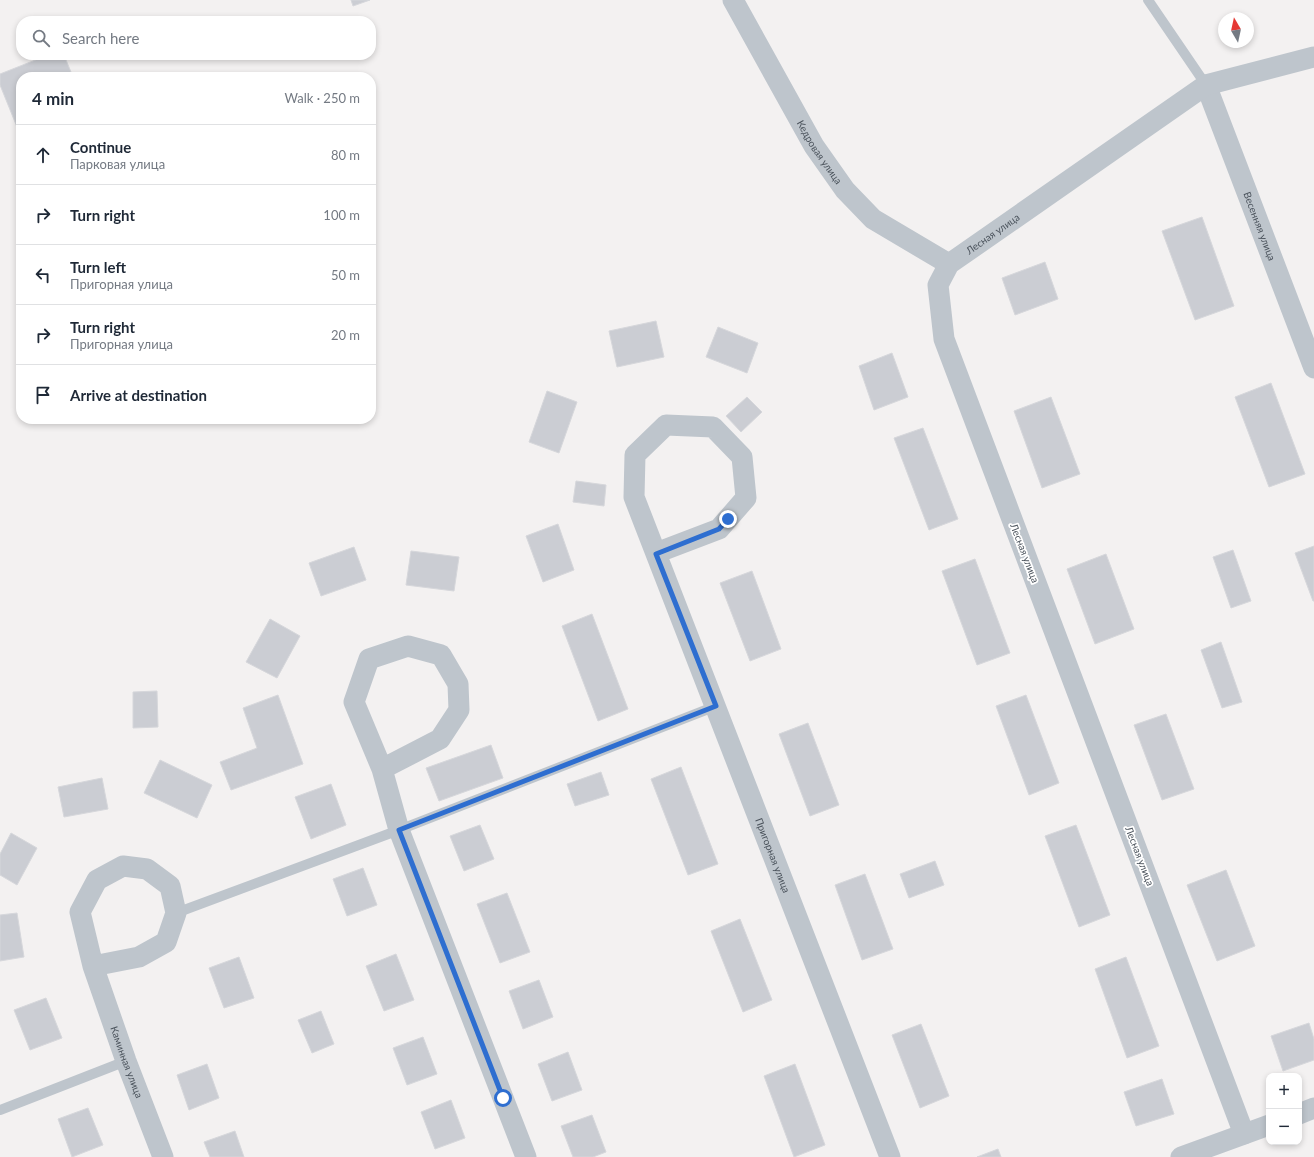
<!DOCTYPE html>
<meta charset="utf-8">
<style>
:root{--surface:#fff;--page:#f2f2f3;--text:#1f2937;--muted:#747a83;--line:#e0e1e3}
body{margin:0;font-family:Lato,sans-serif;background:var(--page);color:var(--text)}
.controls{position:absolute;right:12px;bottom:12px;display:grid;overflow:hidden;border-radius:8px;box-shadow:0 2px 6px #0003}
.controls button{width:36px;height:36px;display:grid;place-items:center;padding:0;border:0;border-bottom:1px solid var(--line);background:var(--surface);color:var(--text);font:20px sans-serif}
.compass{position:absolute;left:1218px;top:12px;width:36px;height:36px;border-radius:50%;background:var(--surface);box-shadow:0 2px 6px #0003;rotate:351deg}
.stop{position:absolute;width:12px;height:12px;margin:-9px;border:3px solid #2e6ed0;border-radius:50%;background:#fff}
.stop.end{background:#2e6ed0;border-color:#fff;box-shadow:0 1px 4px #0008}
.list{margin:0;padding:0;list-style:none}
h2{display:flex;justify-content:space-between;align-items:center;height:52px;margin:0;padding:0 16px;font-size:17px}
h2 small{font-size:13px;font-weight:400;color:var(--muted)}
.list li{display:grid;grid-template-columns:26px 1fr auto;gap:12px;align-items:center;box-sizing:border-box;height:60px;padding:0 16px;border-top:1px solid var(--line)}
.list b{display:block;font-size:15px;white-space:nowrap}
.list p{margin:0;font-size:13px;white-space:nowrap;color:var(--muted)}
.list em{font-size:13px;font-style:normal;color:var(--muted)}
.icon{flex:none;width:22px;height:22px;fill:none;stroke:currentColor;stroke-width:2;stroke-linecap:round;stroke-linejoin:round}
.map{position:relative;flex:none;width:1314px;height:1157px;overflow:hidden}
.search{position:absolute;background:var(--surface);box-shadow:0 2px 6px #0003;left:16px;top:16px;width:360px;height:44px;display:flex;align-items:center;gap:10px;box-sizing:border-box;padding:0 14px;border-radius:16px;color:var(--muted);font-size:15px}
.panel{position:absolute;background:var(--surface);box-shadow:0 2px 6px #0003;left:16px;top:72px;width:360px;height:352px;border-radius:16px}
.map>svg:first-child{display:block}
.building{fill:#cbcdd3;stroke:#d6d7db}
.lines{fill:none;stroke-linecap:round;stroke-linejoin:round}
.service{stroke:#bec5cc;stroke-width:10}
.minor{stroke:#bec5cc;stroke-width:21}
.route{stroke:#2e6ed0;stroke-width:5}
.labels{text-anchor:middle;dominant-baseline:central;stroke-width:3.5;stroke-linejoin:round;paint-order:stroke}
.street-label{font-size:10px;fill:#4b535c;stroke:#fff}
</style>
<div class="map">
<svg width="1314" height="1157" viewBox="0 0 1314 1157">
<rect width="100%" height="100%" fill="#f3f1f1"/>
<path class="building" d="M351,0h19l-17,6z
M48,55h16l9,22h-52v60l-21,-52v-11z
M1202,217l32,89 -39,14 -33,-89z
M1045,262l13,37 -43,16 -13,-37z
M656,321l8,36 -47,10 -8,-36z
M718,327l40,16 -11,30 -41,-16z
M892,353l16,44 -34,13 -15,-44z
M1271,383l34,91 -36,13 -34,-90z
M547,391l30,11 -18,51 -30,-11z
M747,397l15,15 -21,20 -15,-16z
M1051,397l29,77 -38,14 -28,-77z
M923,428l35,91 -29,11 -35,-92z
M576,481l30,4 -2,21 -31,-4z
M558,524l16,46 -31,12 -17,-46z
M1314,546v55h-1l-18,-48z
M354,547l12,33 -45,16 -12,-33z
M1233,550l18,51 -20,7 -18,-51z
M411,551l48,6 -5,34 -48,-6z
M1106,554l28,75 -39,15 -28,-75z
M975,559l35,94 -33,12 -35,-94z
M752,571l29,78 -31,12 -30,-78z
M592,614l36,95 -30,12 -36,-95z
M270,619l30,17 -23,42 -31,-16z
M1221,642l21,60 -20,6 -21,-58z
M157,691l1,36 -25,1v-36z
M278,695l25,69 -72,26 -11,-28 37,-14 -14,-40z
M1026,695l33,88 -30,12 -33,-89z
M1166,714l28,75 -32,11 -28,-75z
M808,723l31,82 -29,11 -31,-82z
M491,745l12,33 -64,23 -13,-33z
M160,760l52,25 -15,33 -53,-25z
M681,767l37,97 -30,11 -37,-96z
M601,772l8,23 -34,11 -8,-22z
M102,778l6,31 -44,8 -6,-30z
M331,784l15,41 -35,14 -16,-42z
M480,825l14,34 -30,12 -14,-35z
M1076,825l34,90 -31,12 -34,-91z
M11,833l26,15 -20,37 -17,-10v-21z
M935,861l9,24 -35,13 -9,-24z
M363,868l14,37 -30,11 -14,-37z
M1226,870l29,76 -38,15 -30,-76z
M865,874l28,75 -31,11 -27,-75z
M507,893l23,59 -30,11 -23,-59z
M17,913l7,44 -24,4v-46z
M740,919l32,81 -29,12 -32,-81z
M396,954l18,46 -30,11 -18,-45z
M239,957l15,41 -30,10 -15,-40z
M1126,957l33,89 -32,12 -32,-89z
M539,980l14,37 -30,12 -14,-38z
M46,998l16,40 -32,12 -16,-40z
M321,1011l13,33 -22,9 -14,-33z
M1309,1023l5,16v21l-31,11 -12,-35z
M921,1024l28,72 -29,12 -28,-73z
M423,1037l14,37 -30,11 -14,-37z
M568,1052l14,38 -30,11 -14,-37z
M207,1064l12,34 -30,12 -12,-35z
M795,1064l30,81 -31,12 -30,-81z
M1162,1079l12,35 -38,12 -12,-34z
M451,1100l14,38 -30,11 -14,-37z
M88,1108l15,37 -31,12 -14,-38z
M592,1115l14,37 -13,5h-20l-12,-31z
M235,1131l9,26h-34l-6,-15z
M998,1149l3,8h-24z"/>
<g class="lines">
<path class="service" d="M1148,0l58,85
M176,913l223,-83 317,-124
M0,1110l126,-49"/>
<g class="minor">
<path id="s1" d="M733,0l81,146 31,44 28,29 76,45"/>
<path id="s2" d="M1206,85l108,283"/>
<path id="s3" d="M656,553l63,-24 27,-31 -4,-41 -29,-30 -47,-2 -31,30 -1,42 256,660"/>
<path d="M382,769l58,-30 19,-29 -1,-26 -17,-29 -33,-9 -39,13 -15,43 28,67 17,61 127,327"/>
<path id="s4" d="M93,966l46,-9 27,-15 10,-29 -6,-27 -23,-17 -24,-3 -26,14 -17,32 13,54 33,95 37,96"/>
<path d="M1299,1114l15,-6"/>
<path id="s5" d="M1244,1134l-300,-795 -6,-54 11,-21 257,-179 108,-28"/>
<path d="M1181,1157l88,-32"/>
</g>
</g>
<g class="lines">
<path class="route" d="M503,1098l-104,-268 317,-124 -60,-152 63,-25 9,-10"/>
</g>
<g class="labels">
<g class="street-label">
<text stroke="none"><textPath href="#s1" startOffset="175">Кедровая улица</textPath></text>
<text stroke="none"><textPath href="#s2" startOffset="151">Весенняя улица</textPath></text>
<text stroke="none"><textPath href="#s5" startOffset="981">Лесная улица</textPath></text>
<text transform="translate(1025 553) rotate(69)">Лесная улица</text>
<text stroke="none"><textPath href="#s3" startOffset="708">Пригорная улица</textPath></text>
<text transform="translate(1140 856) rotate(69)">Лесная улица</text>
<text stroke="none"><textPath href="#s4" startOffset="412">Каминная улица</textPath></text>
</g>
</g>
</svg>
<div class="controls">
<button>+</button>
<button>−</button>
</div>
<svg class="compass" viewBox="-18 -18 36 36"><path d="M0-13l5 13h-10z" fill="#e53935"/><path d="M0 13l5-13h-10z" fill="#747a83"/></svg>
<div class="stop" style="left:503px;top:1098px"></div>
<div class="stop end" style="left:728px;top:519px"></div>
<div class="search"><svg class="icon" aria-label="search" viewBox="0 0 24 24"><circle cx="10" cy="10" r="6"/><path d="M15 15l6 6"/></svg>Search here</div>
<section class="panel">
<h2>4 min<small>Walk · 250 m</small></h2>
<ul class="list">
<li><svg class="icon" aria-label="ahead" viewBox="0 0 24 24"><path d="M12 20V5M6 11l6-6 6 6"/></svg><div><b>Continue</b><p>Парковая улица</p></div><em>80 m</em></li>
<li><svg class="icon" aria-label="right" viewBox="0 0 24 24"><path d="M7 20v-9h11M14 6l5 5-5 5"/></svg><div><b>Turn right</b></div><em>100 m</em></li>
<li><svg class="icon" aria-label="left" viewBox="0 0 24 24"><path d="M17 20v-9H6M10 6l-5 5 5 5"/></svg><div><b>Turn left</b><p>Пригорная улица</p></div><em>50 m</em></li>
<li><svg class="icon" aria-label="right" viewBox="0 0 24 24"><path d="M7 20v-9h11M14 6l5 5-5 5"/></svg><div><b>Turn right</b><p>Пригорная улица</p></div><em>20 m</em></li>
<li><svg class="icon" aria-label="arrive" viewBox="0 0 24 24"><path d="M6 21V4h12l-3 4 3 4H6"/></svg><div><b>Arrive at destination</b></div></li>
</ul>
</section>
</div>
